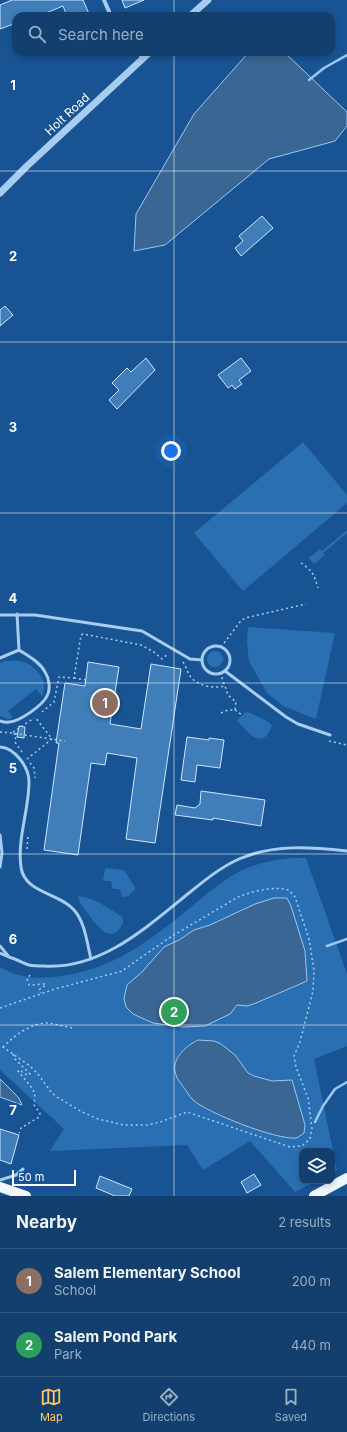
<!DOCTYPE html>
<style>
:root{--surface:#123f6e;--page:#1b4673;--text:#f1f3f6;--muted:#9cafc2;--line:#315881;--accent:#ffca66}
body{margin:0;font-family:Inter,sans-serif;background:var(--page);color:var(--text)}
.controls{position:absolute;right:12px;bottom:12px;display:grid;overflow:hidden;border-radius:8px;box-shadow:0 2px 6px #0003}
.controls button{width:36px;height:36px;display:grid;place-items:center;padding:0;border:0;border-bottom:1px solid var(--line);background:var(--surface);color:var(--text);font:20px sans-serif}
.scale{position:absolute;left:12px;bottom:10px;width:64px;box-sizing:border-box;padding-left:4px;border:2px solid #fff;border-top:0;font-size:11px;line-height:14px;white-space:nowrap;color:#fff;-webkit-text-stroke:3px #185493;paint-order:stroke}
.you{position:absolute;left:171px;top:451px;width:14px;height:14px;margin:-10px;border:3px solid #fff;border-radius:50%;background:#1a73e8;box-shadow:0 0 0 6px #1a73e833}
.badge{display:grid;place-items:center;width:26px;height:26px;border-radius:50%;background:var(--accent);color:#fff;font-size:13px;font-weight:700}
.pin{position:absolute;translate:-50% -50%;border:2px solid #fff;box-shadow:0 1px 4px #0006}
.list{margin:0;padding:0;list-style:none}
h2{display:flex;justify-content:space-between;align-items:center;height:52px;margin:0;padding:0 16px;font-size:17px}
h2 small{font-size:13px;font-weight:400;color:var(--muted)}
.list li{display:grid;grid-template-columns:26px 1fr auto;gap:12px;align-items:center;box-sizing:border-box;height:64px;padding:0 16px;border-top:1px solid var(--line)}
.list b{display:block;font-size:15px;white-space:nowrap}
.list p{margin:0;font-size:13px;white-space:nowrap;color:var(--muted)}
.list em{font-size:13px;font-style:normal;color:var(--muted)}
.icon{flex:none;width:22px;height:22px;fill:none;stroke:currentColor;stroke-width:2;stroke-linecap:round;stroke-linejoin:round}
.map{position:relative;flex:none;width:347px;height:1196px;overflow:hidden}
.search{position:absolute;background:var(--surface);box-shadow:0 2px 6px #0003;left:12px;right:12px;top:12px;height:44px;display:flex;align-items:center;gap:10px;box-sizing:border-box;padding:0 14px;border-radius:12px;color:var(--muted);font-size:15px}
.sheet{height:180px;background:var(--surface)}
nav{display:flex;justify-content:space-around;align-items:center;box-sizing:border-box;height:56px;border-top:1px solid var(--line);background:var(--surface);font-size:11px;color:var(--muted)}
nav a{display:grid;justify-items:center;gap:2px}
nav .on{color:var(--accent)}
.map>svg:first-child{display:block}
.green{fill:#2a6fb1}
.water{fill:#3a6693;stroke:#9ac8f2}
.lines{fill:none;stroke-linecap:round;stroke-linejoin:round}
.stream{stroke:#9ac8f2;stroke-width:2.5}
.building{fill:#407eba;stroke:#cee5fb}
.path{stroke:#a7ccf0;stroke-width:1.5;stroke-dasharray:2 3;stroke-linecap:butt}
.service{stroke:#a7ccf0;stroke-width:3}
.minor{stroke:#a7ccf0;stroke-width:4}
.tertiary{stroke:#a7ccf0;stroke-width:7}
.primary{stroke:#f0f7ff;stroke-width:10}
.grid{fill:none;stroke:#fff;stroke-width:1;stroke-opacity:0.55}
.labels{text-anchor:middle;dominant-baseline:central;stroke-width:4;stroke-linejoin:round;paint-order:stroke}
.street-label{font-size:12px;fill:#fff;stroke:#185493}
.grid-label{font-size:13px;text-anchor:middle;font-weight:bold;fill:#fff;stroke:#185493;stroke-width:4;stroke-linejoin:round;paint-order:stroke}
</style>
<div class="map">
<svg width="347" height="1196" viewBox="0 0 347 1196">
<rect width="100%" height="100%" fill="#185493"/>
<path class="green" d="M303,442l44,53v8l-104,88 -49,-58z
M347,530v3l-24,20 2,2 -11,9 -5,-6 11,-9 2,2z
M248,627l87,6 -19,86 -33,-13 -16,-13 -18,-32 -2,-19z
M207 659a8 8 0 1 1 16 0a8 8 0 1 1-16 0Z
M5,661c6,0 13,-1 19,1 13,5 25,20 18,34l-6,-7 -28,22 5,7 -5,1 -8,-3v-53z
M246,712c4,0 24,10 26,13 -8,26 -24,9 -35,-5z
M295,858h11l41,116v72l-33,13 23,111 -5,2v-21h-30v30h14l-21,11 -45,-51 -47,29 -16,-25 -137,6 14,-22 -64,-59v-103c20,12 39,12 61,9 55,-8 88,-35 130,-69 15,-12 29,-25 46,-34 18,-10 38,-14 58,-15z
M105,868l19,2 11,17v3l-7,6 -4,1 -2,-1 -2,-7h-6l-2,-2 -1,-6h-8z
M78,896c17,2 29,11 44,21 2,4 1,7 -2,11 -11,15 -24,-3 -31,-13 -4,-6 -10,-11 -11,-19z"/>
<path class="water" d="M249,52h35l63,60v14l-12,15 -66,18 -104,86 -31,6 2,-37 58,-100z
M274,898h13l4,8 14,45 2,30 -51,22 -9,3 -10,-1 -7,9 -25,12 -23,1 -29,-4 -20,-9 -7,-7 -2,-9 3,-13 15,-13 22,-25 15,-7 15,-10 16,-5 45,-21z
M198,1040l16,1 7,3 14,11 13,18 6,3 18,5 20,-1 13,45 -1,8c-3,2 -5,4 -8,5 -20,2 -88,-25 -103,-38 -4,-4 -7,-10 -11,-15 -2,-3 -5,-6 -6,-10 -6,-16 10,-29 22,-35z
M0,1079l19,19 3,7 -22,-8z"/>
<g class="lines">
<path class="stream" d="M309,80l15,-12 23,-13
M327,946l20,-7
M315,1122l8,-16 12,-17 12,-7"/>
</g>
<path class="building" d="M12,0h71l7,16h-23l-4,-10 -24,10h-23v7l-16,6v-24z
M122,0h22l-19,8z
M262,216l11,12 -32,28 -6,-8 8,-7 -4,-5z
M5,306l8,9 -13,11v-16z
M146,358l9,12 -38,39 -8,-9 10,-10 -7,-7 15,-15 4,4z
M241,358l10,13 -12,9 3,4 -7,5 -3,-4 -4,3 -10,-13z
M88,662l31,5 -9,57 31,5 10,-65 30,5 -26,174 -29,-4 11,-81 -30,-5 -2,12 -14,-2 -13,92 -34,-5 15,-107h-3l9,-60 20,3z
M19,726l6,1 -1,11 -7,-1z
M187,737l22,3v-2l15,2 -4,28 -23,-3 -2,17 -14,-2z
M201,791l64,9 -4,26 -48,-8v2l-38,-5 2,-10 18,3 5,-4z
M0,1129l19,6 -8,29 -11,-4z
M254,1174l7,11 -14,8 -6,-11z
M100,1176l32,13 -3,7h-14l-19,-8z"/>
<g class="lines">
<path class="path" d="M301,563c12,8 13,12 17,25
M221,647l19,-25 5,-4 61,-14
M183,662c3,4 4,10 7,14 7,10 24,13 34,10
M74,678l12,2
M235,710l7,5
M42,712l12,-10 5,-25 15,1 7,-43 2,-1 58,11 13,7 8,7 6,-5
M221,713l7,-3h7l1,-8 -8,-7 -7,-20
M0,732l12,1 53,8
M329,741l18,4
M22,752l-7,-10 1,-7 -4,-2 22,-15
M27,759l25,-20 -17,-22
M30,763l4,5 1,10
M27,849l1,-14
M30,975l-3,4 2,6h3l12,-1 2,1 -7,5 2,3
M0,1008l55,-19 67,-18 47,-33 69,-41c15,-6 35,-11 51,-7l6,7 14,42 5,31 -1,21 -13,51 -6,14 2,11 12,31 4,31 -2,10 -8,7 -12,1 -103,-35 -27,10 -12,3h-24l-26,-6 -16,-7 -25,-15 -6,-5 -13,-18 -8,-8 -30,-21
M3,1047c11,-11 28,-24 44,-24 8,1 16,3 25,5
M13,1054l2,5 15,15 -3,1 -8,-5 -1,1 14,17 3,6 -1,11 6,8 -1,4 -18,11 -2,5"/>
<path class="service" d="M17,614l2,36
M0,615h35l107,16 48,28 12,1
M202 660a14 14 0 1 1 28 0a14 14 0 1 1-28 0Z
M0,658l19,-8
M225,671l61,46 12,7 32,11
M0,721c3,1 6,2 9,1 10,0 34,-17 38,-26 4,-7 2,-18 -2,-24 -5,-10 -17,-16 -26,-22
M0,747c15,1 29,20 29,35 0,28 -12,57 -8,85 3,26 39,26 53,43 11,12 13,33 17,49
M0,835l2,18 -2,14
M0,946l9,11 -9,-4
M9,957c7,2 14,6 20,8 5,1 10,1 15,1 57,4 104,-40 145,-73 16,-13 32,-26 50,-34 35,-15 71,-12 108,-8
M0,1180l16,-5 7,-6"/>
<path class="minor" d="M104,0l7,16
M138,52l5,6"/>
<path class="tertiary" d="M190,16l18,-16
M0,193l27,-27 123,-114"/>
<path class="primary" d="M0,1187l26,9
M314,1196l33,-18"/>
</g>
<path class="grid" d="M174,0v16M174,52v1144M0,171h347M0,342h347M0,513h347M0,683h347M0,854h347M0,1025h347"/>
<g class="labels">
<g class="street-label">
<text transform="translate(67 114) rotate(-43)">Holt Road</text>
</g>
</g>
<g class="grid-label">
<text x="13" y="90">1</text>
<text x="13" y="261">2</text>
<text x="13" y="432">3</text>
<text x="13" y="603">4</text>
<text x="13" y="773">5</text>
<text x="13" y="944">6</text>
<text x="13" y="1115">7</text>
</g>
</svg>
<div class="controls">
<button><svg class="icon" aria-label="layers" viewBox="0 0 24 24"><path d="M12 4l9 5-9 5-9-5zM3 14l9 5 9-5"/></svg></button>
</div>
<div class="scale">50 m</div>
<div class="you"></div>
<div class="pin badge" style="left:105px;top:703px;background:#8d6e63">1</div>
<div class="pin badge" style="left:174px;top:1012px;background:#2e9e5b">2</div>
<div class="search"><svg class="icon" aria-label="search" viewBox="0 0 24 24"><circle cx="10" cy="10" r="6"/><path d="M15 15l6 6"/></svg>Search here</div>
</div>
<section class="sheet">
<h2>Nearby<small>2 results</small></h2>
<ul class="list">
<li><span class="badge" style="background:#8d6e63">1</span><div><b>Salem Elementary School</b><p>School</p></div><em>200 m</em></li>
<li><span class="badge" style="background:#2e9e5b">2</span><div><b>Salem Pond Park</b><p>Park</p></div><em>440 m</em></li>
</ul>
</section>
<nav>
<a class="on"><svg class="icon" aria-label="map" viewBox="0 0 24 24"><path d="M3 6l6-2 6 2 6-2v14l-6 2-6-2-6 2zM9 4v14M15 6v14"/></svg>Map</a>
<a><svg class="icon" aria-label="directions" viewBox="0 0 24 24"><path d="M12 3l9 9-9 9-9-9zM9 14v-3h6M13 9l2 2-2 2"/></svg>Directions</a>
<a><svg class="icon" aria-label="saved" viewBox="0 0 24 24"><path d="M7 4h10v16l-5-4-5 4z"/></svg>Saved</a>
</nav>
